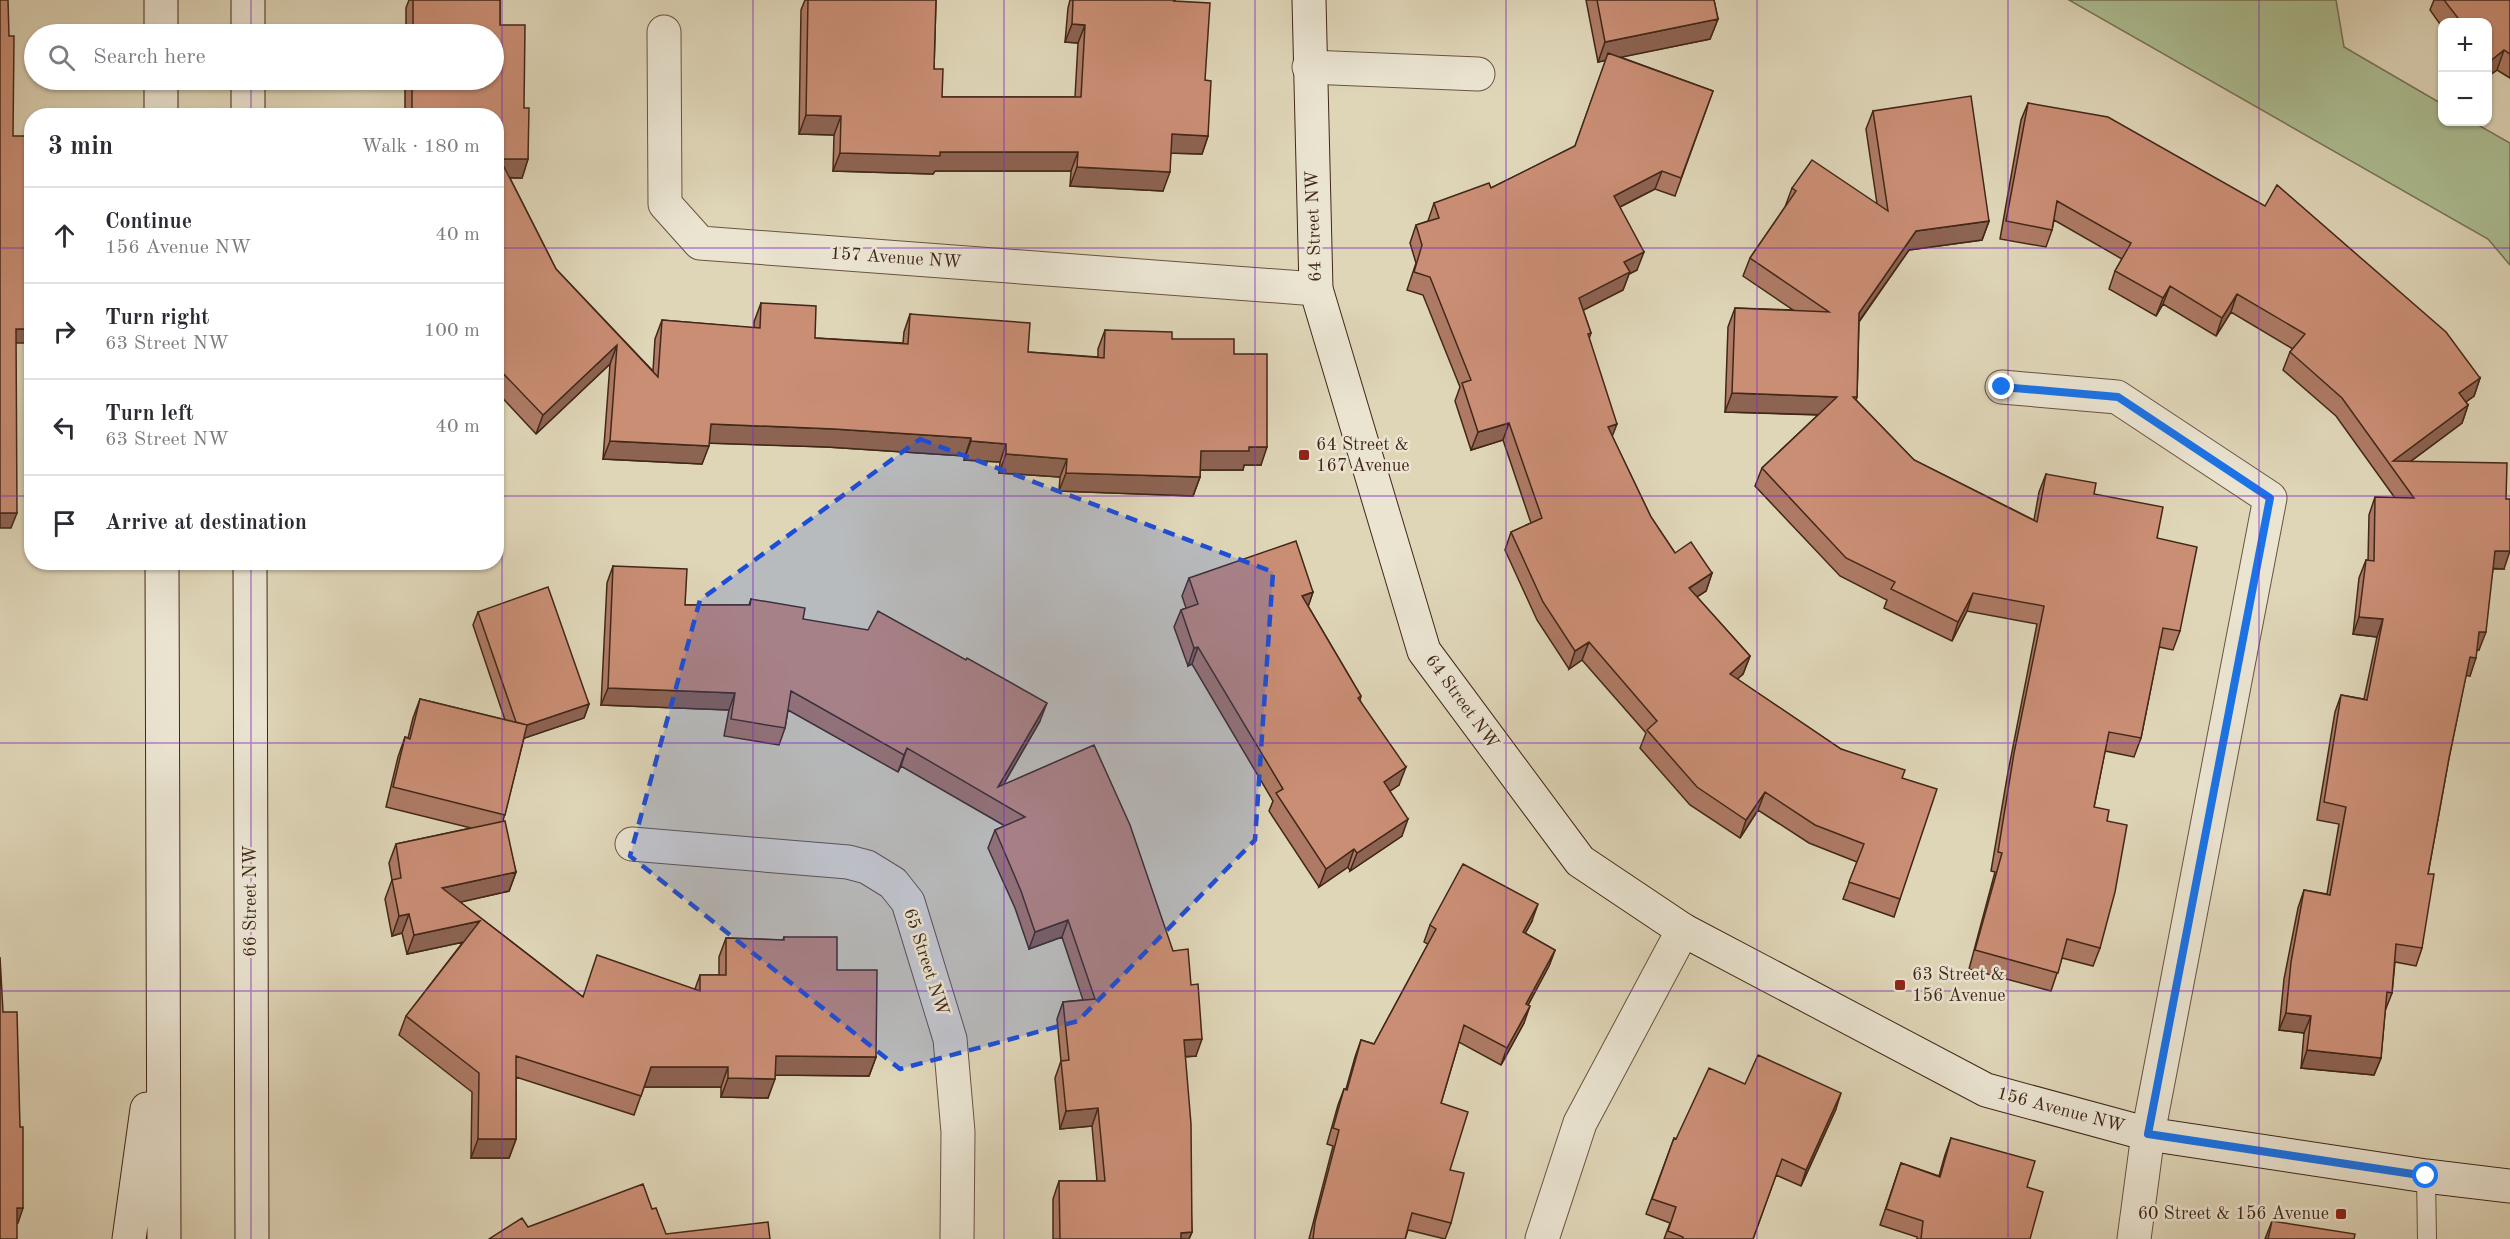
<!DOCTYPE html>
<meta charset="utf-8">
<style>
:root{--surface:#fff;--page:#f2f2f3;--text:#2b2b33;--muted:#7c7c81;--line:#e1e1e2}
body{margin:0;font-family:"Old Standard TT",serif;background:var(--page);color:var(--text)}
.controls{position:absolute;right:18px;top:18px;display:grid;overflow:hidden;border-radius:12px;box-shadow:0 2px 4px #0004}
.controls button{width:54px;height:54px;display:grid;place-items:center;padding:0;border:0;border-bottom:2px solid var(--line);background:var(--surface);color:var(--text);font:30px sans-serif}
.stop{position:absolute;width:18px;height:18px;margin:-14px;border:4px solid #1a73e8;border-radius:50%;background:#fff}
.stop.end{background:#1a73e8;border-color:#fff;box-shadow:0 2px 6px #0008}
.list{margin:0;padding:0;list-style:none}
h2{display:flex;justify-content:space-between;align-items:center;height:78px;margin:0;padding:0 24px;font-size:26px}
h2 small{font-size:20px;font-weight:400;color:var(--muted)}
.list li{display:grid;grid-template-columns:39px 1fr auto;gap:18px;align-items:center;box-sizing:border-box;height:96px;padding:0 24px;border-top:2px solid var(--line)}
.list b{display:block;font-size:22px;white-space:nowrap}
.list p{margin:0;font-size:20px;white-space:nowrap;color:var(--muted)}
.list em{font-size:20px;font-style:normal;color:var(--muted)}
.icon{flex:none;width:33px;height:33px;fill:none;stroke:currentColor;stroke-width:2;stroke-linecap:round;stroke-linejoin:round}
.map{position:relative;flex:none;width:2510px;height:1239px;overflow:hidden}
.search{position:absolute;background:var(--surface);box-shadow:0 2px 4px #0004;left:24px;top:24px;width:480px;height:66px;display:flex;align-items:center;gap:15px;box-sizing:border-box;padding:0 21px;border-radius:33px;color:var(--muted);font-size:22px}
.panel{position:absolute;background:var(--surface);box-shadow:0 2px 4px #0004;left:24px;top:108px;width:480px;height:462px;border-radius:24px}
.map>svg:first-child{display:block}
.green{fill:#acbf93;stroke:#777356;stroke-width:1.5}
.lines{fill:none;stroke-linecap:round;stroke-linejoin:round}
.lane-casing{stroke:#695340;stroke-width:20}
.street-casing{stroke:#695340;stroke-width:35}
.secondary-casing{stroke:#422718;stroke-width:35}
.lane{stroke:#eae4d1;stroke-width:18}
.street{stroke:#eae4d1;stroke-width:33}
.secondary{stroke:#eae4d1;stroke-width:33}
.wall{fill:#ae7a65;stroke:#422718;stroke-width:1.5}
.shaded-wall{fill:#8d6352;stroke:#422718;stroke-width:1.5}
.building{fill:#ca8e75;stroke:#422718;stroke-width:1.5}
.route{stroke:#1a73e8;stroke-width:8}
.marked{fill:#1d4ed8;fill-opacity:0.2;stroke:#1d4ed8;stroke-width:4.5;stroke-dasharray:12 8;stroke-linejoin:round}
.grid{fill:none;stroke:#7b2cbf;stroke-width:1.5;stroke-opacity:0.55}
.poi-dot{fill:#8f2418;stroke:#eae4d1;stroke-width:2}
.labels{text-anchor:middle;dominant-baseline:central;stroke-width:5;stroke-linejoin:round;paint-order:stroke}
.street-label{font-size:18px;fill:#422718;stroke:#eae4d1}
.poi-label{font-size:18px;fill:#422718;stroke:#eae4d1;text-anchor:start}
</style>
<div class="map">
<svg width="2510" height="1239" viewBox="0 0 2510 1239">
<rect width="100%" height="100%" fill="#dfd6b8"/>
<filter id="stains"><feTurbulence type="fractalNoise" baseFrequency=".00333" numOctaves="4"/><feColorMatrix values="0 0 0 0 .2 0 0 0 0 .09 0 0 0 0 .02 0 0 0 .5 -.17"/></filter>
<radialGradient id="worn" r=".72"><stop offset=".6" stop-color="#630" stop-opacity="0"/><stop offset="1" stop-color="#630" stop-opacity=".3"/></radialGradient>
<path class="green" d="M2069,0h267l8,47 98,57v18h31l37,21v122l-22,-26z"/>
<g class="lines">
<defs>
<path id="lane" d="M2426,1176l1,63"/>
<path id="street" d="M664,32l1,172 35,39 616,46
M1309,67l169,7
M2002,387l115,10 153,101 -122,636 -14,105
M632,844l216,18 19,5 26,16 15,19 42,137 8,93 -1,107
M1542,1239l38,-116 103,-193"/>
<path id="secondary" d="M161,0v34
M248,0v34
M1309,0l7,289 108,362 156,210 103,69 303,160 162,44 278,42 84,10
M161,80v36
M248,80v36
M162,562l2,677
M250,562l2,677
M129,1239l18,-130"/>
</defs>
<use href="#lane" class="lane-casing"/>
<use href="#street" class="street-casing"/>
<use href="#secondary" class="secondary-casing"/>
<use href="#lane" class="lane"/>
<use href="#street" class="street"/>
<use href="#secondary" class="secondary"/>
</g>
<path class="wall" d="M409,0h91v25l24,83 4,51 -6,19h-12l46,91 97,102 2,-32 7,-19 92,8v-6l7,-19 54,35 88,5 1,-11 6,-18 118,38 70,5v-8l7,-19 67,9 62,15 27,111h-17l-1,5h-43v7l-7,19 -134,-5 1,-14 -61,-4 1,-11 -36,-2 1,-4 -138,-9 -118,-4 -7,21 -99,-5 7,-95 -74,70 -40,-43v-275h-91v-36h89v-46h-88v-26z
M805,0h131l-2,69 8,28h133l3,-54 -13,-1 3,-34 2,-8h105l30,80 3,56 -6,18 -31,-1 -8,38 -93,-5 1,-15h-136l-2,3 -100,-3 1,-36 -35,-1 2,-124z
M1586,0h128l4,19 -8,20 -90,18 93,34 -38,105 -20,-7 -35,18 17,63 -8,4 -6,16 -40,20 8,23 -2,6 23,97 39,81 24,36 37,20 -6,18 -9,6 53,59 -7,18 -6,5 104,70 61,29 -2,121 -6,18 -51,-18 14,-37 -48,-19 -51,-33 -18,28 -50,-33 -50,-57 6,-15 -64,-73 -13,9 -32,-49 -32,-70 6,-18 20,-9 -28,-83 -32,10 -16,-49 5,-14 -37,-92 -16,-5 9,-27 -6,-20 6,-18 12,-4 6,-18 57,-15 84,-42 31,-86 -8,2z
M2434,0h76v78l-13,-8 -10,7v-55h-45v5l-12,-17z
M2028,103l452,275 -6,18 -8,6 2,3 -6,18 -52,39 94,107h-11l-14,81h-2l-7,26 -4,-1 -17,83 -21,116 -6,74 -6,18 -21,-4 -3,31 -7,18 -4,47 -7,17 -73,-7 3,-35 -25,-3 5,-51 14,-71 6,-18 23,4 12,-70 -22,-4 18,-108 6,-17 23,4 13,-62 -24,-3 6,-56 7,-18 2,1 1,-46 6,-18 20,1 -59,-82 -53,-46 7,-18 3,-3 -62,-37 -15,24 -53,-32 -7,12 -47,-27 6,-18 7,-12 -68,-39 -2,10 -6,17 -46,-8 21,-119z
M1873,111l116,110 -7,19 -73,10 -50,72 -2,75 -1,3 58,60 120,60 5,-28 7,-18 48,20 63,44 23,93 -7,19 -14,-3 -18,91 -7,19 -29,-6 -11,56 13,14 -7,127 -7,18 -31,-8 -11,33 -82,-22 26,-97 -4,-1 17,-99 29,-148 -70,-13 -15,30 -68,-33 3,-8 -47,-24 -85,-90 7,-18 56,-53 -93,-3 3,-85 7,-19 58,2 -50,-34 7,-18 35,-51 7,-19 85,16 -11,-75z
M613,566l72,39h64l2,-6 52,20 237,102 -37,64 193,271 -11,1 7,175 -3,7h-136v-40l6,-18h38l-5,-55 -32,3 -5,-51 6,-17 -4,-42 6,-17 20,-2 -21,-63 -33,12 -14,-41 -27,-60 7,-18 10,-4 -104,-60 -3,6 -110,-62 -3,18 -6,17 -55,-9 5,-26 -128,-5 6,-122z
M1189,578l124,14 -5,14 53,90 -1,4 39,85 -9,6 12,45 -52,35 -2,-4 -29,20 -50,-76 4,-10 -81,-137 -4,2 -14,-39 7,-17 5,-2 -4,-12z
M478,612l111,92 -5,14 -60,20 -21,83 13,51 -7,19 -49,11 122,94 113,-7 5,-14h19v-18l7,-19 57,2 1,-3 53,33 39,87 -7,19 -94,-1 -7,23 -47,-1v-10h-77l-10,28 -118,-38v62l-7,19h-38l1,-66 -73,-57 7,-19 57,-74 -56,12 -5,-21 -10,3 -7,-37 7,-19 -3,-17 7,-19 75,-16 -85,-21 12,-50 7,-20 3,1 5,-20 7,-19 85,21 -32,-95z
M1532,921l-7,12 30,17 -6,16 -21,39 -4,18 -23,42 -42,-23 -18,61 9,67 1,53 -6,16 -37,-9 -3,9h-96l24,-93 -6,-2 11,-39 6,-16h2l9,-32 6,-17 13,4 54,-100 -4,-2 6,-17z
M1745,1084l91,25 -35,77 -25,-11 -23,64h-89l6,-16 -24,-9 28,-76 2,1z
M1951,1138l76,49 3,52h-113v-2l-37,-12 21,-62 38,13 6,-21z
M2272,1221l82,18h-89z"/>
<path class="shaded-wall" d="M1718,19l-8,20 -112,23 7,-20z
M1072,24l13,1 -7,18 -13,-1z
M2504,50l-7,20 -10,7v-12l2,-3z
M806,115l35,1 -7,19 -35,-1z
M1172,134l36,2 -6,18 -37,-1z
M940,152h138l-7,19h-136l-2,3 -100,-3 7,-18z
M500,159h28l-6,19 -26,-1z
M1077,167l93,5 -7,19 -93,-5z
M1662,171l-7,18 -47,24 6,-17z
M1989,221l-7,19 -73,10 -57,81 7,-18 57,-82z
M1644,252l-7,18 -8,4 -6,16 -51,26 7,-18 45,-36z
M2170,286l-7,18 -7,12 7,-18z
M2237,294l-6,18 -15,24 6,-18z
M16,329h16l-6,14h-15z
M617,345l-7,19 -74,70 7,-19z
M2480,378l-6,18 -21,15 6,-18z
M1732,393l105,4 -7,18 -105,-3z
M2468,405l-6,18 -66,49 -3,-11z
M1509,423l-6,17 -32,10 7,-18z
M711,424l123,5 137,9 -6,18 -138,-9 -123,-4z
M1617,424l-7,18 -2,-15z
M610,441l99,5 -7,18 -99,-5z
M971,441l35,3 -6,18 -36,-2z
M1249,447h18l-6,18h-17l-1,5h-49l7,-19z
M1006,454l61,5 -7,18 -61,-4z
M1066,473l134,4 -7,19 -134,-5z
M0,513h17l-6,15h-11z
M2495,551h15l-6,18 -15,-1z
M1712,573l-6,18 -23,15 6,-18z
M1313,592l-6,18 -5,-14z
M1973,593l-6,18 -15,30 6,-19z
M2359,617l24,2 -6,18 -24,-3z
M2479,632h7l-7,18 -6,-1z
M1589,642l-7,18 -13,9 6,-18z
M1198,647l-6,17 -4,2 6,-18z
M1750,656l-7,18 -20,18 7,-18z
M2470,657l6,1 -6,18 -7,-1z
M608,688l127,5 -6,17 -128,-5z
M1047,703l-7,18 -45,78 3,-12z
M589,704l-5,14 -71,24 5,-14z
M907,748l-6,18 -3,6 6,-17z
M1406,767l-7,18 -22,15 7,-18z
M1765,792l-7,18 -18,28 6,-18z
M1408,819l-6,17 -52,35 7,-18z
M1354,849l-6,18 -29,20 7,-18z
M516,872l-7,19 -74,17 7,-20z
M1538,904l-6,17 -15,27 6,-16z
M409,914l-7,19 -10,3 7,-20z
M1068,920l-6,17 -33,12 6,-17z
M480,921l-7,19 -66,14 7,-19z
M1555,950l-6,16 -29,54 6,-16z
M1530,1006l-6,17 -23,42 6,-17z
M2286,1013l25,3 -7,17 -25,-3z
M1202,1039l-6,17 -19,1 7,-17z
M2307,1050l74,8 -7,17 -73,-7z
M776,1056l100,1 -7,19 -100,-1z
M651,1067h77l-7,20h-77z
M728,1078l47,1 -7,19 -47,-1z
M1841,1093l-5,16 -35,77 5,-16z
M1098,1108l-6,18 -32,3 6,-18z
M478,1139h38l-7,19h-38z
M17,1208h6l-5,15h-7z
M1192,1232l-3,7h-11l3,-6z"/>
<path class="building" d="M0,0h8l1,36h5l-1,100h19v85h-1l1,108h-16l1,184h-17z
M413,0h87v25h25l-1,83h5l-1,51h-28l56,110 102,108 4,-57 98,8 1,-25 55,3 -1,32 93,6 2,-30 120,9 -2,29 76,6 1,-28 67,2v7h62v15h33v93h-18v4h-48l-1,26 -134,-4 1,-14 -61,-5v-10l-35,-3v-3l-137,-9 -123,-5 -2,22 -99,-5 7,-96 -74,70 -47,-49v-250h-84v-36h82v-46h-81z
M808,0h128l-2,69h9l-1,28h139l4,-72 -13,-1 1,-24h102l-1,1 36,2 -5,77 6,1 -3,55 -36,-2 -2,38 -93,-5 1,-15h-138v4l-100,-3 1,-37 -35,-1z
M1597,0h117l4,19 -113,23z
M2444,0h66v54l-6,-4 -15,12 -2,-2v-38h-26z
M1608,53l105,38 -32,87 -19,-7 -48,25 30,56 -20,10 6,10 -51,26 12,35 -3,1 29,90 -9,3 43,90 24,36 16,-11 21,31 -23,15 61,68 -20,18 111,75 64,21 -3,8 35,11 -37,110 -51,-17 15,-38 -49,-19 -50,-33 -19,28 -49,-33 -50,-57 10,-9 -68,-79 -14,9 -32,-49 -32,-70 31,-14 -33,-95 -31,9 -16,-49 9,-3 -41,-103 -16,-5 8,-27 -6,-20 23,-7 -5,-15 55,-20 2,5 84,-42z
M1971,96l18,125 -73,10 -57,82 -2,84h-4l61,63 123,62 9,-48 50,9 -2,11 69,13 -6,31 40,9 -17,84 -17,-3 -22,110 -32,-6 -15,75 15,3 -2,11 20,4 -12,67 -15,56 -33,-9 -9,34 -83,-23 27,-97 -4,-1 16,-99 30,-147 -71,-13 -15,29 -67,-33 4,-7 -49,-24 -84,-90 75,-71 -105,-4 3,-85 94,4 -79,-54 46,-67 -4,-3 20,-28 76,51 -15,-100z
M2028,103l80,14 157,89 12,-21 169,147 34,46 -21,15 9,12 -75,56 114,2 -1,36h4v52h-15l-9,81h-7l-3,26 -6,-1 -21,101 -21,116h6l-12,74 -26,-4 -4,49 -5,-1 -6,66 -74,-8 4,-34 -25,-3 5,-51 13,-72 26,5 16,-88 -22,-5 17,-107 26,5 16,-81 -24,-2 7,-57 8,1 1,-64 39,1 -72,-100 -52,-46 15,-18 -68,-40 -15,24 -52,-32 -7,12 -48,-27 16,-28 -74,-42 -5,29 -46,-9z
M1296,541l17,51 -11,4 59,100 -3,2 48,69 -22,15 24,37 -51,34 -3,-4 -28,20 -50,-76 7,-4 -85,-142 -4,1 -13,-38 17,-6 -9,-26z
M613,566l74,3 -2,36h65l1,-6 54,9 -2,11 65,11 10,-19 88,49 1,-2 80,45 -49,84 96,-42 36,80 43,126 15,-2 3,36 7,-1 4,55 -18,1 7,84 1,108 -11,1v6h-121l-1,-58h46l-7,-73 -32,3 -5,-50 8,-1 -6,-58 32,-3 -27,-79 -33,12 -14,-41 -26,-61 30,-13 -118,-69 -3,7 -113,-64 -6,37 -54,-9 4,-26 -127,-5z
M548,587l41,117 -62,21 -11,-3 -38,-110z
M420,699l107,26 -22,90 -112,-28 12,-50 5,2z
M505,821l11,51 -74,16 141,109 14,-42 103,36v-16h26v-37l58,2v-3h53v33h40l-1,87 -100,-1 -1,23 -47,-1v-11h-77l-10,29 -125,-40v83h-38l1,-66 -73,-57 74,-95 -66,14 -5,-21 -10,2 -7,-36 9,-2 -5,-34z
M1463,864l75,40 -15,28 32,18 -29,54 4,2 -23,42 -43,-23 -23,78 27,9 -18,58 14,3 -13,50 -39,-10 -7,26h-92l2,-17 24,-92 -6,-2 11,-39 3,1 14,-50 13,4 62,-115 -6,-4z
M0,957l3,55h14l3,115h3v81h-6v31h-17z
M1758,1055l83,38 -35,77 -24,-11 -29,80h-70v-2l-15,-6 8,-24 -24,-8 22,-61 2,1 33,-71 36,16z
M1951,1138l84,23 -8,26 16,5 -13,47h-109l2,-18 -37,-12 15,-46 39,14z
M643,1184l9,25 4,-1 10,26 102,-12 2,17h-281l33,-21 6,9z
M2272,1221l83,13 -1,5h-86z"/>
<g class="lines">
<path class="route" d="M2002,387l116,10 152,101 -122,636 278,42"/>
</g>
<path class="marked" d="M920,439l353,133 -18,268 -177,181 -178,48 -270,-213 70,-256z"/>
<path class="grid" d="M251,0v34M502,0v1239M753,0v1239M1004,0v1239M1255,0v1239M1506,0v1239M1757,0v1239M2008,0v1239M2259,0v1239M251,80v36M0,248h32M496,248h2014M0,496h32M496,496h2014M251,562v677M0,743h2510M0,991h2510"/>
<g class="poi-dot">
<rect x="1298" y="449" width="12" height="12" rx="3"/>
<rect x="1894" y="979" width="12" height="12" rx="3"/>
<rect x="2335" y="1208" width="12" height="12" rx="3"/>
</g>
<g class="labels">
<g class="street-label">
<text transform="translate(1314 226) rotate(-92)">64 Street NW</text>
<text transform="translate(896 258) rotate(4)">157 Avenue NW</text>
<text transform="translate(1462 702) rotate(54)">64 Street NW</text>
<text transform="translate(251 901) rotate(-90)">66 Street NW</text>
<text transform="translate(926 962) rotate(72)">65 Street NW</text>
<text transform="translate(2061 1110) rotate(15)">156 Avenue NW</text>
</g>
<g class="poi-label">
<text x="1316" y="445">64 Street &amp;<tspan x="1316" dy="21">167 Avenue</tspan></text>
<text x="1912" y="975">63 Street &amp;<tspan x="1912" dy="21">156 Avenue</tspan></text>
<text x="2329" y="1214" text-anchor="end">60 Street &amp; 156 Avenue</text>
</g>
</g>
<rect width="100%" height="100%" filter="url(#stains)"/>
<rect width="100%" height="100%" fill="url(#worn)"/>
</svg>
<div class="controls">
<button>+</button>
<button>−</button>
</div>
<div class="stop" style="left:2426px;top:1176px"></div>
<div class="stop end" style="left:2002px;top:387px"></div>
<div class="search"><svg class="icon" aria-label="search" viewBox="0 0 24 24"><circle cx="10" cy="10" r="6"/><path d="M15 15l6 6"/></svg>Search here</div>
<section class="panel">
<h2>3 min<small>Walk · 180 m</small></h2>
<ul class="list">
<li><svg class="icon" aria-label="ahead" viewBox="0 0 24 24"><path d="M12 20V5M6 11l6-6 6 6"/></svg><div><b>Continue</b><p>156 Avenue NW</p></div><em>40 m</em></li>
<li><svg class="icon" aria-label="right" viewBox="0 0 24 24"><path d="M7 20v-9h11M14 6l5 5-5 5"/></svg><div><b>Turn right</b><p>63 Street NW</p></div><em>100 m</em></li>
<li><svg class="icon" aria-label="left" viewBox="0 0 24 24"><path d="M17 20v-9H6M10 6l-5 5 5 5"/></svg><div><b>Turn left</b><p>63 Street NW</p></div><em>40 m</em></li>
<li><svg class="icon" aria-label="arrive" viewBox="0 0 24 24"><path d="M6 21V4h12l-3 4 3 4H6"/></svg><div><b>Arrive at destination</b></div></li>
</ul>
</section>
</div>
